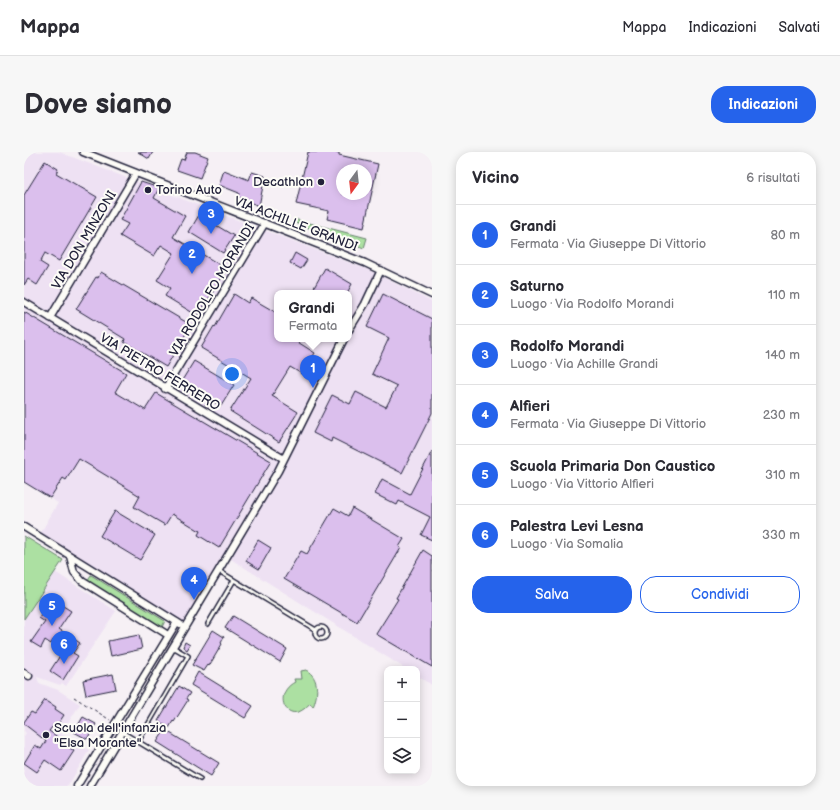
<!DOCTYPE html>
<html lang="it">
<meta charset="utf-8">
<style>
:root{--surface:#fff;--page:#f7f7f7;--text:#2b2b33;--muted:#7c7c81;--line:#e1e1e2;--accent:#2563eb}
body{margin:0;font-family:"Balsamiq Sans",sans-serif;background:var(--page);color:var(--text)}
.controls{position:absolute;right:12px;bottom:12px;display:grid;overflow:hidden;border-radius:8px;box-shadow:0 2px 10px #0003}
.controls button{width:36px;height:36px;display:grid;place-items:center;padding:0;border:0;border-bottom:1px solid var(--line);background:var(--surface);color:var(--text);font:20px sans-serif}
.compass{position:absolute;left:312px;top:12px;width:36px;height:36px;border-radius:50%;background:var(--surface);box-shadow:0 2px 10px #0003;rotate:195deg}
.you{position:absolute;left:208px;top:222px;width:14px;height:14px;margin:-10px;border:3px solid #fff;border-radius:50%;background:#1a73e8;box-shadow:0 0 0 6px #1a73e833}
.badge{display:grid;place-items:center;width:26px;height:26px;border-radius:50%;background:var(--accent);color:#fff;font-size:13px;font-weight:700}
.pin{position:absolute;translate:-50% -33px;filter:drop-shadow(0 1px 2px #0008)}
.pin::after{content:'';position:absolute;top:21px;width:14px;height:12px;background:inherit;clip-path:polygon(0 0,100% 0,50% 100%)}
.popup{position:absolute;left:250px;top:138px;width:78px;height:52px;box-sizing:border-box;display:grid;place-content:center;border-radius:8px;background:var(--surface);filter:drop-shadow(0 1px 3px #0005);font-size:13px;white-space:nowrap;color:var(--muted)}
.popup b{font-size:15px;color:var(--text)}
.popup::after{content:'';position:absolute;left:50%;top:100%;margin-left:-8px;border:8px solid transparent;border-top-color:var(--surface)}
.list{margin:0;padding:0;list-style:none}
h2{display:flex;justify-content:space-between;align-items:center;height:52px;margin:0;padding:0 16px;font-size:17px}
h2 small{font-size:13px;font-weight:400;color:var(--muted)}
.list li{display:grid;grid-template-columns:26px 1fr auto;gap:12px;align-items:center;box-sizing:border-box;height:60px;padding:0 16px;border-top:1px solid var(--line)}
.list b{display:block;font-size:15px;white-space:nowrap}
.list p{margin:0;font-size:13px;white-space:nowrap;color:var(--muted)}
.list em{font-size:13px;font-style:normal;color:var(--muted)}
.actions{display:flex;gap:8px;padding:12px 16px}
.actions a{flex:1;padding:9px 0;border:1px solid var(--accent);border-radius:16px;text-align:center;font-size:14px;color:var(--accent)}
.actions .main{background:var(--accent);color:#fff}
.icon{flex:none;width:22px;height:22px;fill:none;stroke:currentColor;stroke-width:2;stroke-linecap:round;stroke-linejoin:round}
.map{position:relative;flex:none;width:408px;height:634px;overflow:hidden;border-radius:16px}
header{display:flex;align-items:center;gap:24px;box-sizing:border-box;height:56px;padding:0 20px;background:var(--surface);border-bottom:1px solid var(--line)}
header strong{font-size:19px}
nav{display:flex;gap:22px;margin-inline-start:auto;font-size:14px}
.intro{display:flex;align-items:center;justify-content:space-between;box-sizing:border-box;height:96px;padding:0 24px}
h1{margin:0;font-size:28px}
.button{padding:10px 18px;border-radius:16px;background:var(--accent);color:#fff;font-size:14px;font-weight:700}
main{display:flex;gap:24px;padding:0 24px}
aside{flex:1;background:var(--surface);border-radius:16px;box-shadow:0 2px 10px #0003}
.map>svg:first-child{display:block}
.built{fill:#eee1f3;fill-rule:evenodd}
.green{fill:#ace0a2;stroke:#67816e}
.building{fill:#dbbfed;stroke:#22223b;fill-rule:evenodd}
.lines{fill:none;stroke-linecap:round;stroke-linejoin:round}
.service-casing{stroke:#22223b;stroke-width:6}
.minor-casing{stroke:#22223b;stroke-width:9}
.path{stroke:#22223b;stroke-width:1;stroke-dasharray:3 3;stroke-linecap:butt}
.service{stroke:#fdfcf7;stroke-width:3}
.minor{stroke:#fdfcf7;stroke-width:6}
.poi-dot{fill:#22223b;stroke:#fdfcf7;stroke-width:1.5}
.labels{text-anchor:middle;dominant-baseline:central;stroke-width:4;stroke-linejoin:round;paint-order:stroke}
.poi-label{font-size:13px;fill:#22223b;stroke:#fdfcf7;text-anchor:start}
.street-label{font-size:13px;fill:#22223b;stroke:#fdfcf7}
</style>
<header>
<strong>Mappa</strong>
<nav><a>Mappa</a><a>Indicazioni</a><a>Salvati</a></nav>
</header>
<div class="intro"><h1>Dove siamo</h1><a class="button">Indicazioni</a></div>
<main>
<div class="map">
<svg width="408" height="634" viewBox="0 0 408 634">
<rect width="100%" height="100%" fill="#f6f0f5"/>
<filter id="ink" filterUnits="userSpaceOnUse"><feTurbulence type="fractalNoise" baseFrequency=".025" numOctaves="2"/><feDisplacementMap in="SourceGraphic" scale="8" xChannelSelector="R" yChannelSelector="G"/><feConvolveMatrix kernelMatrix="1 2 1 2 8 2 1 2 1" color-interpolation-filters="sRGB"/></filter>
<g filter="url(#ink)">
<path class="built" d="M0,0h35l310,118 63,32v383l-15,-9v-7h-11l-180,-113 -41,68 -145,-90 18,-31 -34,-21zM253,141h72v46h-72z
M31,420l61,39 -50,75 -4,-3 -2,2 -23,-8 2,6 19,7 22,14 -19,30 28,16 -21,36h-33l-11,-8v-42l2,-3 -2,-2v-112z"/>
<path class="green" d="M270,67l73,19 -3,10 -71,-26z
M0,384l39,24 -39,59z
M67,423l74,46 -3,6 -75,-46z
M282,518c14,8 12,25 7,37l-3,-4c-21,26 -40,-8 -15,-21l-1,-3h8l-1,-8z"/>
<path class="building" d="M114,0h15l-4,7z
M163,0h8l13,5 -8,21 -23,-8 4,-11 3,1z
M284,0h31v3l39,9 -14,64 -37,-9 2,-8 -33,-7zM318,18h24v24h-24z
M21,9l13,8 -2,4 41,24 -38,64 -14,-8 -5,9 8,5 -11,18 -9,-6 -4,6v-90z
M200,18l25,10 3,-8 13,4 -6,30 -21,-9 1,-4 -20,-8z
M117,30l18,6 -5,10 31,18 -12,21 54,32 -29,47 -33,-20 5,-8 -13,-8 17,-27 -13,-8 -7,11 -34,-20 8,-12 -8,-4z
M175,63l35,21 -11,17 -34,-21z
M271,101l12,7 -6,9 -11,-6z
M301,116l27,16 -5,9h-36z
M77,120l90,53 -25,42 -42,-25 1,-3 -49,-30 20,-32 2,1z
M210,142l14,9 3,-5 26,15v26h16l22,14 -13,21 -12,-7 -18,29 26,16 -19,30 -49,-31 21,-33 -50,-30 13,-22 1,1z
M359,142l49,25v94l-30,60 -70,-35 -1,4 -18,-9 19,-38 18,9 6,-12 30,15 11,-21 -25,-12 17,-36 -22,-11z
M0,160l102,61 -11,19 30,18 11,-17 115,68 -52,87 -21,-13 2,-4 -28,-17 -7,11 -31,-18 6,-11 -61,-37 -13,21 -3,-2 -13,20 -26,-16z
M170,209l40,24 -13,21 -40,-24z
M408,299v89l-11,-5 9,-18 -31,-16 -2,4 -22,-11 7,-15 28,15z
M310,356l14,8 4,-8 52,31 -5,8 2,1 -44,74 -73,-43 17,-28 6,3z
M91,359l40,24 -15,25 -40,-24z
M234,388l13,8 -12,21 -13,-8z
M399,398l9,6v111l-56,-33 22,-35 -2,-1z
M28,447l19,12 -12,18 21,14 -7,10 5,3 -15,24 -13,-9 15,-23 -12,-8 -2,4 -6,-4 -4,8 -10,-6 14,-20 -6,-4z
M209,464l54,33 -7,13 -55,-34z
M189,478l11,7 -3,6 1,1 -13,22 -1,-1 -4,6 -12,-6z
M115,483l3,14 -31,7 -3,-15z
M161,490l5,3 -3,5 -4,-3z
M174,520l55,34 -8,12 -54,-33z
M89,522l3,15 -30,6 -3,-15z
M155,534l11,7 -4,6 2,1 -14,22 -1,-1 -4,7 -11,-7z
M21,548l11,7 -1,2 9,6 -6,9 -2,-2 -7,9 10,7 -1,2 16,11 -13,20 -16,-11 -8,12 -13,-9 11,-18 6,4 5,-8 -22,-17v-2l7,-10 4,2z
M59,565l13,7 -9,15 -13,-7z
M141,578l54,33 -8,13 -54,-34z"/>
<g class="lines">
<defs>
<path id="service" d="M195,419l97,59
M184,472l26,-44
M291 481a6 6 0 1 1 12 0a6 6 0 1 1-12 0Z
M98,580l78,47
M114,590l50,-86 -15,-9"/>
<path id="minor" d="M59,0l282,111 67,32
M0,150l260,157
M26,166l86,-145
M325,178l16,-26 16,-34
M141,237l100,-166
M0,375l156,97
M46,404l4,16 8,9 86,54
M0,521l5,3
M53,634l100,-164
M66,634l188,-315 66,-132"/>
</defs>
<use href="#service" class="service-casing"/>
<use href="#minor" class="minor-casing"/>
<path class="path" d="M50,545l36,23"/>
<use href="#service" class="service"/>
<use href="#minor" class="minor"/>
</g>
</g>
<g class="poi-dot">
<circle cx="297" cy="30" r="4"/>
<circle cx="124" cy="38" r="4"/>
<circle cx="22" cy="583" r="4"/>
</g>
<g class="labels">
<g class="poi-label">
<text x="289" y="30" text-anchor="end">Decathlon</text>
<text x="132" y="38">Torino Auto</text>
<text x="30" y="576">Scuola dell'infanzia<tspan x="30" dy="15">"Elsa Morante"</tspan></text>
</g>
<g class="street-label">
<text transform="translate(272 72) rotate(21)">VIA ACHILLE GRANDI</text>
<text transform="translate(60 88) rotate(-59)">VIA DON MINZONI</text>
<text transform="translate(188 138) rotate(-59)">VIA RODOLFO MORANDI</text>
<text transform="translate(136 220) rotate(31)">VIA PIETRO FERRERO</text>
</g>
</g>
</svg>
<div class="controls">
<button>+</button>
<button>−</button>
<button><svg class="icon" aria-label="layers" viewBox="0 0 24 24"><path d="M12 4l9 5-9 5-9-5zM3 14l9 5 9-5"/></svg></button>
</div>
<svg class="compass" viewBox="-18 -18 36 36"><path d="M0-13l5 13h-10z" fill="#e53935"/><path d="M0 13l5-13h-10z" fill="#7c7c81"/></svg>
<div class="you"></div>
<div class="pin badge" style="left:289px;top:236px">1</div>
<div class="popup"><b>Grandi</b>Fermata</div>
<div class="pin badge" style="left:168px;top:122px">2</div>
<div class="pin badge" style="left:187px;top:82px">3</div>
<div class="pin badge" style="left:170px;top:448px">4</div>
<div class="pin badge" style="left:28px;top:474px">5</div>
<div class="pin badge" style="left:40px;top:512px">6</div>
</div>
<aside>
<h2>Vicino<small>6 risultati</small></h2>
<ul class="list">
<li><span class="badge">1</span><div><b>Grandi</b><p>Fermata · Via Giuseppe Di Vittorio</p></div><em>80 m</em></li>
<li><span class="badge">2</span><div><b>Saturno</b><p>Luogo · Via Rodolfo Morandi</p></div><em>110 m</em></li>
<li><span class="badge">3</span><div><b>Rodolfo Morandi</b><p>Luogo · Via Achille Grandi</p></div><em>140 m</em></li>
<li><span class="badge">4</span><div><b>Alfieri</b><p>Fermata · Via Giuseppe Di Vittorio</p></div><em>230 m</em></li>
<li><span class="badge">5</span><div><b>Scuola Primaria Don Caustico</b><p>Luogo · Via Vittorio Alfieri</p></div><em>310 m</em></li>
<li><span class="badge">6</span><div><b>Palestra Levi Lesna</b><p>Luogo · Via Somalia</p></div><em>330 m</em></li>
</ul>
<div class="actions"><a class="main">Salva</a><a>Condividi</a></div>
</aside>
</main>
